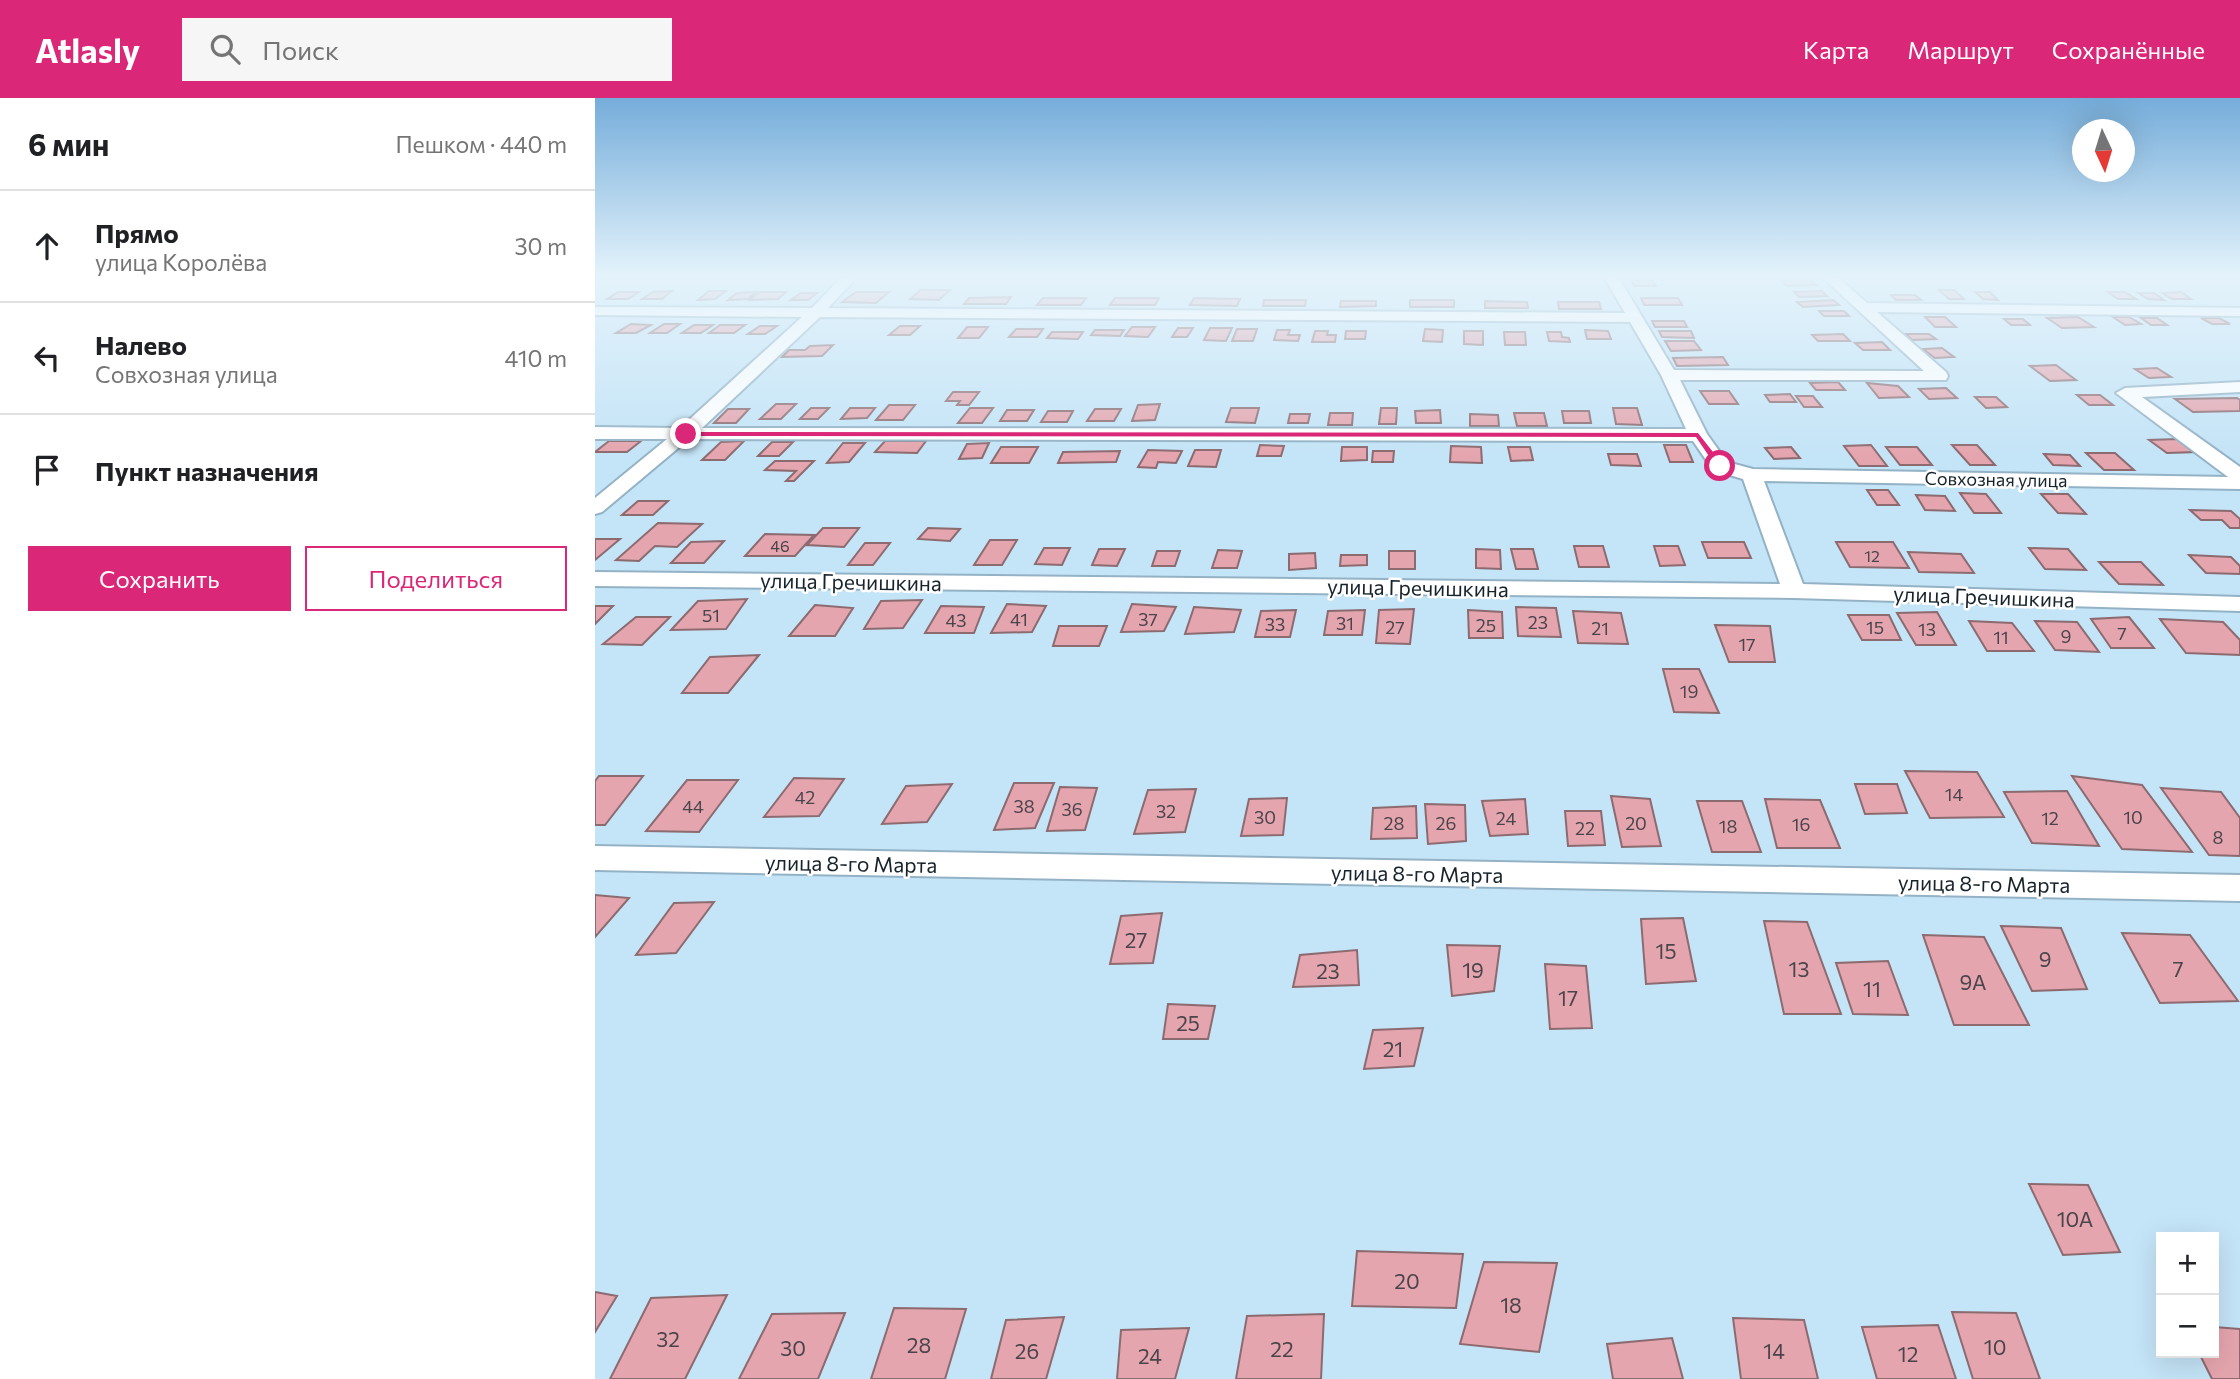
<!DOCTYPE html>
<html lang="ru">
<meta charset="utf-8">
<style>
:root{--surface:#fff;--page:#f6f6f6;--text:#202124;--muted:#757577;--line:#e0e0e0;--accent:#db2777}
body{margin:0;font-family:Commissioner,sans-serif;background:var(--page);color:var(--text)}
.controls{position:absolute;right:21px;bottom:21px;display:grid;overflow:hidden;border-radius:0px;box-shadow:0 7px 28px #0002}
.controls button{width:63px;height:63px;display:grid;place-items:center;padding:0;border:0;border-bottom:2px solid var(--line);background:var(--surface);color:var(--text);font:35px sans-serif}
.compass{position:absolute;left:1477px;top:21px;width:63px;height:63px;border-radius:50%;background:var(--surface);box-shadow:0 7px 28px #0002;rotate:176deg}
.stop{position:absolute;width:21px;height:21px;margin:-16px;border:5px solid #db2777;border-radius:50%;background:#fff}
.stop.end{background:#db2777;border-color:#fff;box-shadow:0 2px 7px #0008}
.list{margin:0;padding:0;list-style:none}
h2{display:flex;justify-content:space-between;align-items:center;height:91px;margin:0;padding:0 28px;font-size:30px}
h2 small{font-size:23px;font-weight:400;color:var(--muted)}
.list li{display:grid;grid-template-columns:46px 1fr auto;gap:21px;align-items:center;box-sizing:border-box;height:112px;padding:0 28px;border-top:2px solid var(--line)}
.list b{display:block;font-size:26px;white-space:nowrap}
.list p{margin:0;font-size:23px;white-space:nowrap;color:var(--muted)}
.list em{font-size:23px;font-style:normal;color:var(--muted)}
.actions{display:flex;gap:14px;padding:21px 28px}
.actions a{flex:1;padding:16px 0;border:2px solid var(--accent);border-radius:0px;text-align:center;font-size:24px;color:var(--accent)}
.actions .main{background:var(--accent);color:#fff}
.icon{flex:none;width:38px;height:38px;fill:none;stroke:currentColor;stroke-width:2;stroke-linecap:round;stroke-linejoin:round}
.map{position:relative;flex:none;width:1645px;height:1281px;overflow:hidden}
header{display:flex;align-items:center;gap:42px;box-sizing:border-box;height:98px;padding:0 35px;background:var(--accent);color:#fff}
header strong{font-size:33px}
nav{display:flex;gap:38px;margin-inline-start:auto;font-size:24px}
.search{width:490px;height:63px;background:var(--page);display:flex;align-items:center;gap:18px;box-sizing:border-box;padding:0 24px;border-radius:0px;color:var(--muted);font-size:26px}
main{display:flex}
aside{flex:1;background:var(--surface)}
.map>svg:first-child{display:block}
.building{fill:#e5a5ae;stroke:#8c6b70;stroke-width:2}
.lines{fill:none;stroke-linecap:round;stroke-linejoin:round}
.street-casing{stroke:#94b2c5;stroke-width:4}
.street{fill:#fff;fill-rule:evenodd}
.route{fill:#db2777}
.labels{text-anchor:middle;dominant-baseline:central;stroke-width:5;stroke-linejoin:round;paint-order:stroke}
.far-number-label{font-size:16px;fill:#4a444b}
.far-street-label{font-size:18px;fill:#17232a;stroke:#fff}
.number-label{font-size:18px;fill:#4a444b}
.street-label{font-size:21px;fill:#17232a;stroke:#fff}
.near-number-label{font-size:21px;fill:#4a444b}
</style>
<header>
<strong>Atlasly</strong>
<div class="search"><svg class="icon" aria-label="search" viewBox="0 0 24 24"><circle cx="10" cy="10" r="6"/><path d="M15 15l6 6"/></svg>Поиск</div>
<nav><a>Карта</a><a>Маршрут</a><a>Сохранённые</a></nav>
</header>
<main>
<aside>
<h2>6 мин<small>Пешком · 440 m</small></h2>
<ul class="list">
<li><svg class="icon" aria-label="ahead" viewBox="0 0 24 24"><path d="M12 20V5M6 11l6-6 6 6"/></svg><div><b>Прямо</b><p>улица Королёва</p></div><em>30 m</em></li>
<li><svg class="icon" aria-label="left" viewBox="0 0 24 24"><path d="M17 20v-9H6M10 6l-5 5 5 5"/></svg><div><b>Налево</b><p>Совхозная улица</p></div><em>410 m</em></li>
<li><svg class="icon" aria-label="arrive" viewBox="0 0 24 24"><path d="M6 21V4h12l-3 4 3 4H6"/></svg><div><b>Пункт назначения</b></div></li>
</ul>
<div class="actions"><a class="main">Сохранить</a><a>Поделиться</a></div>
</aside>
<div class="map">
<svg width="1645" height="1281" viewBox="0 0 1645 1281">
<rect width="100%" height="100%" fill="#c4e4f7"/>
<path class="building" d="M1215,182l6,5 -30,1 -5,-5z
M1037,183h21l3,5h-22z
M326,192h29l-11,10 -29,-1z
M1344,192h15l10,9h-15z
M77,193l-10,8h-20l11,-7z
M114,193h17l-11,8 -17,1z
M1227,193l5,5 -28,1 -5,-5z
M23,194h21l-11,7h-21z
M161,194l-8,7 -20,1 9,-7z
M164,194h27l-8,7 -28,1z
M261,194h33l-13,11 -34,-1z
M1380,194h15l8,8 -15,-1z
M1513,194h17l11,7h-18z
M1586,194l10,7h-19l-10,-6z
M206,195h16l-9,7h-17z
M1543,195h16l10,7 -16,-1z
M1296,197h24l6,5h-25z
M416,199l-5,7h-42l5,-6z
M448,200h43l-5,7h-44z
M520,200h44l-4,7h-45z
M599,200l46,1 -3,7 -47,-1z
M1046,200h37l4,7h-38z
M669,202h42l-1,6h-42z
M815,202h44v7h-44z
M1238,202l6,5 -36,2 -6,-5z
M746,203h35v5l-36,1z
M890,203l42,1 1,6h-43z
M963,204h41l2,7h-42z
M1224,213h25l5,5h-25z
M1330,219h20l11,10h-21z
M1483,219l16,10 -32,1 -15,-10z
M1518,219h16l12,7 -16,1z
M1546,220h16l10,7h-16z
M1606,220h18l11,6h-18z
M1409,221h19l7,6h-19z
M1057,223h32l3,6h-32z
M36,226l20,1 -15,8h-20z
M69,226h16l-13,9h-17z
M99,227h19l-12,8h-19z
M125,227h25l-11,8h-25z
M165,228h17l-12,8h-17z
M305,228h20l-10,9h-21z
M372,229h21l-9,11h-21z
M537,229h23l-7,10 -23,-1z
M583,230h15l-6,9h-15z
M615,230h22l-6,13 -22,-1z
M421,231h27l-6,8h-28z
M642,231h20l-4,12h-21z
M830,231l18,1 -1,12 -19,-1z
M500,232h29l-4,6 -29,-1z
M682,232h13l-2,5h12l-2,6 -24,-1z
M990,232l23,1 3,8h-24z
M720,233h13l-1,4h9l-1,7h-23z
M751,233h20l-1,8h-20z
M869,233h19v14l-19,-1z
M1064,233h32l3,7 -32,-1z
M457,234h31l-5,7 -31,-1z
M909,234h21l1,13h-21z
M952,234h14l1,5 7,1 1,4 -21,-1z
M1248,236l7,7h-32l-6,-6z
M1311,236h23l7,5 -24,1z
M1070,243h29l7,9 -30,1z
M1287,244l8,8h-27l-8,-7z
M238,247l-11,11 -40,1 7,-7h16l5,-4z
M1347,250l12,9 -19,1 -12,-9z
M1128,259l5,8 -51,1 -4,-8z
M1461,267l20,15 -26,1 -20,-15z
M1562,270l14,9 -22,1 -14,-9z
M1243,284l7,8h-29l-6,-7z
M1272,285l31,3 11,11 -30,1z
M1351,290l11,10 -28,1 -10,-10z
M1105,293h29l9,13h-29z
M358,294h26l-10,13h-12l3,-4h-14z
M1195,296l6,8h-26l-5,-7z
M1482,297h23l13,10h-24z
M1201,298h17l9,11h-18z
M1380,299h21l11,10 -21,1z
M1642,300l3,2v11l-47,1 -18,-13z
M181,306h20l-15,15h-21z
M565,306l-5,16 -23,1 6,-16z
M294,307h26l-12,15h-27z
M216,310h18l-11,11h-18z
M255,310h25l-8,10 -26,1z
M375,310h23l-11,15h-24z
M636,310h28l-4,15 -29,-1z
M786,310h16l-1,16h-17z
M1018,310h24l5,17 -26,-1z
M133,311h21l-13,14h-22z
M500,311h26l-7,12h-27z
M412,312h27l-7,11h-27z
M845,312l1,13h-25l-1,-12z
M453,313h25l-6,11h-26z
M967,313h27l2,12h-27z
M735,315h23l-1,12h-24z
M919,315h30l3,13h-30z
M695,316h20l-2,9h-20z
M875,316l28,1 1,11h-29z
M1583,341l19,13 -30,1 -18,-13z
M14,343h32l-14,11h-32z
M149,343l-19,19h-23l19,-18z
M290,343h41l-9,12 -42,-1z
M177,344h21l-14,14h-21z
M248,345h22l-16,19 -22,1z
M394,345l-7,15 -23,1 8,-15z
M665,347l24,1 -3,10h-24z
M1069,347h22l7,17h-23z
M1276,347l16,21h-28l-15,-20z
M1357,347h25l18,20h-25z
M856,348l30,1 1,16 -32,-1z
M406,349h37l-9,16h-38z
M747,349h25v13l-26,1z
M913,349h22l3,13 -22,1z
M1196,349l9,11 -26,1 -9,-11z
M1291,349h31l15,18h-32z
M553,352l34,1 -6,12 -18,-1 -2,6 -18,-1z
M600,352h26l-5,17 -28,-1z
M525,353l-4,11 -58,1 5,-11z
M778,353h21l-1,11h-21z
M1491,355h29l19,17h-30z
M1013,356h29l4,12 -30,-1z
M1449,356l26,1 10,11 -27,-1z
M180,363h39l-20,20h-8l10,-10 -31,-1z
M1272,392h21l11,15h-22z
M1365,395l26,1 15,19h-27z
M1446,396h27l18,20 -28,-1z
M1321,397l29,1 10,15 -30,-1z
M43,403h30l-15,14h-31z
M1595,412l41,1 9,8v9h-10l-8,-8h-21z
M63,425l44,1 -25,23 -22,-1 -16,15 -23,-1z
M228,430h36l-15,19 -37,-2z
M333,430l32,1 -10,12 -32,-2z
M170,436l49,1 -19,21h-50z
M0,441h25l-25,21z
M395,442h27l-15,25h-28z
M129,443l-20,22h-33l20,-21z
M1107,444h42l7,16h-43z
M1241,444h57l16,26 -59,-1z
M270,445h25l-17,22h-25z
M979,448h29l6,21h-30z
M1059,448h24l7,19 -25,1z
M449,450h26l-8,17 -27,-1z
M1434,450l39,1 18,21 -41,-1z
M504,451h26l-8,17 -25,-1z
M881,451l24,1 1,19 -25,-1z
M916,451h22l5,20h-22z
M623,452l24,1 -5,17h-25z
M562,453h23l-5,15h-23z
M794,453h26v18h-26z
M1313,454l53,2 13,19 -55,-1z
M720,455l1,15 -27,2v-16z
M746,457h26v10l-27,1z
M1594,457l42,2 9,9v8l-34,-1z
M1504,464h42l22,23 -44,-1z
M152,501l-21,30 -55,1 27,-29z
M327,502l-19,28 -39,1 17,-28z
M412,506l39,2 -14,26 -41,1z
M537,506l44,3 -12,24 -43,1z
M220,507l38,3 -18,28h-46z
M0,508h18l-18,18z
M346,508l43,1 -10,26h-49z
M599,509l47,3 -7,22 -49,2z
M921,509l40,1 5,29 -43,-1z
M819,511l-4,35 -34,-1 3,-33z
M701,512l-6,27h-35l6,-26z
M770,512l-3,25h-38l4,-24z
M873,512l34,2 1,26h-34z
M978,513l48,2 7,31 -50,-1z
M1342,514l19,33h-40l-19,-32z
M1253,517h41l12,25h-39z
M41,519h34l-28,28 -39,-1z
M1534,519l25,31h-43l-20,-29z
M1565,521l63,3 17,18v15l-54,-2z
M1374,523l43,2 22,28h-47z
M1440,523l42,1 22,30 -44,-2z
M1120,527l55,1 5,36h-46z
M464,528h48l-8,20h-46z
M164,557l-31,38h-46l28,-36z
M1068,571h36l20,44 -45,-1z
M1310,673l72,1 27,45 -74,1z
M4,678h44l-38,49h-10v-44z
M1477,678l70,9 50,67 -70,-3z
M199,680l50,1 -25,37 -55,1z
M92,682h51l-39,52 -53,-1z
M419,685h40l-19,45 -41,2z
M357,686l-25,38 -45,2 24,-38z
M1260,686h42l10,29 -42,1z
M465,689l37,1 -12,42 -38,1z
M1566,690l60,4 19,26v38l-31,-1z
M601,691l-11,43 -51,2 14,-44z
M1472,693l32,55 -67,-3 -28,-51z
M1016,698l39,3 11,47 -39,1z
M692,700l-4,37 -42,1 8,-37z
M930,701l3,35 -38,2 -8,-35z
M1170,701l55,1 20,48h-63z
M1102,703h45l19,51h-49z
M830,706l40,1 1,36 -38,3z
M821,708l1,32 -46,1 2,-31z
M970,713h36l4,34 -37,1z
M0,797l34,3 -34,39z
M119,804l-38,51 -40,2 38,-52z
M567,815l-9,50 -43,1 11,-48z
M1088,820l13,63 -50,3 -5,-65z
M1169,823l43,1 34,92h-57z
M1406,828l60,2 26,61 -55,2z
M1527,835l68,2 48,66 -78,2z
M1328,837l61,2 45,88h-75z
M852,847l53,1 -6,45 -42,5z
M762,852l2,35 -66,2 7,-32z
M1293,863l20,54 -55,-1 -17,-51z
M950,866l41,2 6,62 -42,1z
M573,906l47,2 -7,33h-45z
M828,930l-9,38 -50,3 9,-39z
M1434,1086l59,1 32,67 -57,3z
M762,1153l106,3 -7,54 -104,-2z
M889,1164l73,1 -18,89 -79,-8z
M0,1194l22,4 -22,36z
M132,1197l-42,84h-75l41,-81z
M299,1210l72,1 -21,70h-74z
M1357,1214l64,1 24,66h-67z
M250,1215l-27,66h-79l33,-65z
M729,1216l-3,65h-85l11,-63z
M469,1219l-18,62h-55l15,-59z
M1138,1220l71,2 14,59h-77z
M1343,1227l18,54h-79l-15,-52z
M1619,1229l26,2v50h-28l-13,-26h15z
M594,1230l-14,51h-58l4,-49z
M1077,1240l11,41h-70l-6,-35z"/>
<g class="lines">
<defs>
<path id="street" d="M249,177h15l-31,33 797,5 -22,-38h14l57,95 250,1 -104,-96h15l32,28 373,5v8l-363,-4 69,60 2,4 -2,4h-266l27,54 20,28 26,7 475,8 -112,-84 9,-5 115,-6v10l-98,5 98,70v22l-476,-8 39,103 437,13v14l-446,-13 -1199,-12v-14l1185,12 -37,-105 -30,-9 -20,-29 -1004,-2 -87,73 -7,2v-16l72,-59h-72v-12l85,1 122,-111 -207,-2v-8l217,1zM225,219l810,5 31,53 25,54 -984,-1z
M0,748l1645,29v26l-1645,-31z"/>
</defs>
<use href="#street" class="street-casing"/>
<use href="#street" class="street"/>
</g>
<linearGradient id="sky" x2="0" y2="1"><stop stop-color="#75adda"/><stop offset="0.5" stop-color="#e4f3fb"/><stop offset="1" stop-color="#e4f3fb" stop-opacity="0"/></linearGradient>
<rect width="1645" height="356" fill="url(#sky)"/>
<path class="route" d="M88,334l1015,1 26,33 -7,2 -21,-31 -1010,-1z"/>
<g class="labels">
<g class="far-number-label">
<text x="185" y="447">46</text>
<text x="1277" y="457">12</text>
</g>
<g class="far-street-label">
<text transform="translate(1401 381) rotate(1)">Совхозная улица</text>
</g>
<g class="number-label">
<text x="116" y="517">51</text>
<text x="424" y="521">41</text>
<text x="553" y="521">37</text>
<text x="361" y="522">43</text>
<text x="943" y="524">23</text>
<text x="750" y="525">31</text>
<text x="680" y="526">33</text>
<text x="891" y="527">25</text>
<text x="800" y="529">27</text>
<text x="1280" y="529">15</text>
<text x="1005" y="530">21</text>
<text x="1332" y="531">13</text>
<text x="1527" y="535">7</text>
<text x="1471" y="538">9</text>
<text x="1406" y="539">11</text>
<text x="1152" y="546">17</text>
<text x="1094" y="593">19</text>
<text x="1359" y="696">14</text>
<text x="210" y="699">42</text>
<text x="98" y="708">44</text>
<text x="429" y="708">38</text>
<text x="477" y="711">36</text>
<text x="571" y="713">32</text>
<text x="670" y="719">30</text>
<text x="1538" y="719">10</text>
<text x="911" y="720">24</text>
<text x="1455" y="720">12</text>
<text x="799" y="725">28</text>
<text x="851" y="725">26</text>
<text x="1041" y="725">20</text>
<text x="1206" y="726">16</text>
<text x="1133" y="728">18</text>
<text x="990" y="730">22</text>
<text x="1623" y="739">8</text>
</g>
<g class="street-label">
<text transform="translate(256 483) rotate(1)">улица Гречишкина</text>
<text transform="translate(823 489) rotate(1)">улица Гречишкина</text>
<text transform="translate(1389 498) rotate(2)">улица Гречишкина</text>
<text transform="translate(256 765) rotate(1)">улица 8-го Марта</text>
<text transform="translate(822 775) rotate(1)">улица 8-го Марта</text>
<text transform="translate(1389 785) rotate(1)">улица 8-го Марта</text>
</g>
<g class="near-number-label">
<text x="541" y="841">27</text>
<text x="1071" y="852">15</text>
<text x="1450" y="860">9</text>
<text x="1204" y="870">13</text>
<text x="1583" y="870">7</text>
<text x="878" y="871">19</text>
<text x="733" y="872">23</text>
<text x="1378" y="883">9А</text>
<text x="1277" y="890">11</text>
<text x="973" y="899">17</text>
<text x="593" y="924">25</text>
<text x="798" y="950">21</text>
<text x="1480" y="1120">10А</text>
<text x="812" y="1182">20</text>
<text x="916" y="1206">18</text>
<text x="73" y="1240">32</text>
<text x="324" y="1246">28</text>
<text x="1400" y="1248">10</text>
<text x="198" y="1249">30</text>
<text x="687" y="1250">22</text>
<text x="432" y="1252">26</text>
<text x="1179" y="1252">14</text>
<text x="1313" y="1255">12</text>
<text x="555" y="1257">24</text>
</g>
</g>
</svg>
<div class="controls">
<button>+</button>
<button>−</button>
</div>
<svg class="compass" viewBox="-18 -18 36 36"><path d="M0-13l5 13h-10z" fill="#e53935"/><path d="M0 13l5-13h-10z" fill="#757577"/></svg>
<div class="stop" style="left:1125px;top:368px"></div>
<div class="stop end" style="left:91px;top:336px"></div>
</div>
</main>
